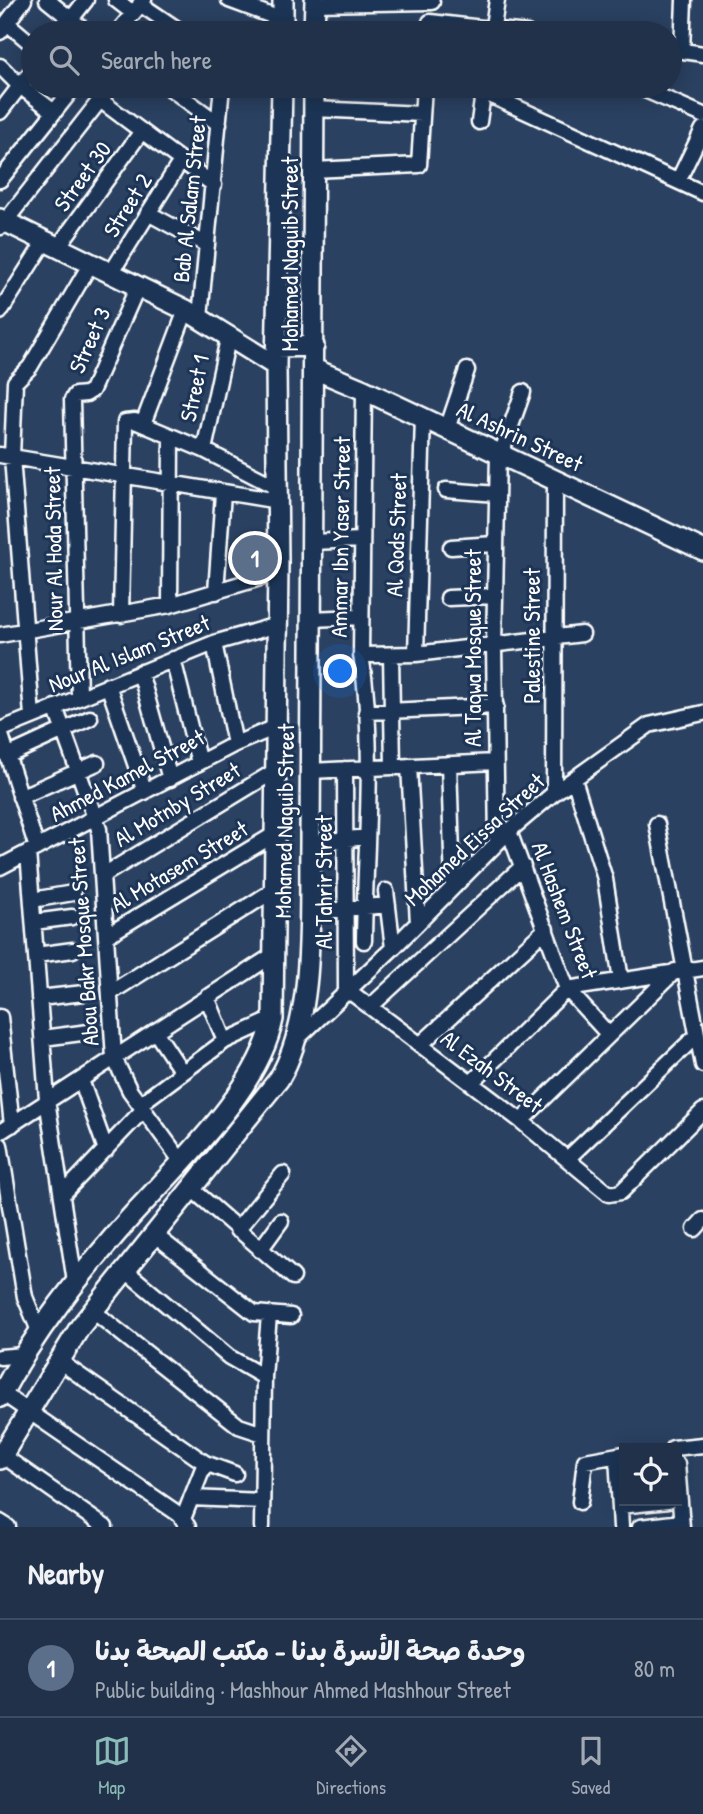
<!DOCTYPE html>
<meta charset="utf-8">
<style>
:root{--surface:#203149;--page:#283950;--text:#f1f3f6;--muted:#a2a9b4;--line:#3d4c61;--accent:#8bbbb9}
body{margin:0;font-family:"Patrick Hand","Playpen Sans Arabic",sans-serif;background:var(--page);color:var(--text)}
.controls{position:absolute;right:21px;bottom:21px;display:grid;overflow:hidden;border-radius:0px;box-shadow:0 4px 18px #0003}
.controls button{width:63px;height:63px;display:grid;place-items:center;padding:0;border:0;border-bottom:2px solid var(--line);background:var(--surface);color:var(--text);font:35px sans-serif}
.you{position:absolute;left:341px;top:672px;width:24px;height:24px;margin:-18px;border:5px solid #fff;border-radius:50%;background:#1a73e8;box-shadow:0 0 0 10px #1a73e833}
.badge{display:grid;place-items:center;width:46px;height:46px;border-radius:50%;background:var(--accent);color:#fff;font-size:23px;font-weight:700}
.pin{position:absolute;translate:-50% -50%;border:4px solid #fff;box-shadow:0 2px 7px #0006}
.list{margin:0;padding:0;list-style:none}
h2{display:flex;justify-content:space-between;align-items:center;height:91px;margin:0;padding:0 28px;font-size:30px}
h2 small{font-size:23px;font-weight:400;color:var(--muted)}
.list li{display:grid;grid-template-columns:46px 1fr auto;gap:21px;align-items:center;box-sizing:border-box;height:98px;padding:0 28px;border-top:2px solid var(--line)}
.list b{display:block;font-size:26px;white-space:nowrap}
.list p{margin:0;font-size:23px;white-space:nowrap;color:var(--muted)}
.list em{font-size:23px;font-style:normal;color:var(--muted)}
.icon{flex:none;width:38px;height:38px;fill:none;stroke:currentColor;stroke-width:2;stroke-linecap:round;stroke-linejoin:round}
.map{position:relative;flex:none;width:703px;height:1527px;overflow:hidden}
.search{position:absolute;background:var(--surface);box-shadow:0 4px 18px #0003;left:21px;right:21px;top:21px;height:77px;display:flex;align-items:center;gap:18px;box-sizing:border-box;padding:0 24px;border-radius:38px;color:var(--muted);font-size:26px}
.sheet{height:189px;background:var(--surface)}
nav{display:flex;justify-content:space-around;align-items:center;box-sizing:border-box;height:98px;border-top:2px solid var(--line);background:var(--surface);font-size:19px;color:var(--muted)}
nav a{display:grid;justify-items:center;gap:4px}
nav .on{color:var(--accent)}
.map>svg:first-child{display:block}
.lines{fill:none;stroke-linecap:round;stroke-linejoin:round}
.street-casing{stroke:#fff;stroke-width:19}
.secondary-casing{stroke:#fff;stroke-width:24}
.street{stroke:#1d3557;stroke-width:14}
.secondary{stroke:#1d3557;stroke-width:19}
.labels{text-anchor:middle;dominant-baseline:central;stroke-width:6;stroke-linejoin:round;paint-order:stroke}
.street-label{font-size:23px;fill:#fff;stroke:#1d3557}
</style>
<div class="map">
<svg width="703" height="1527" viewBox="0 0 703 1527">
<rect width="100%" height="100%" fill="#2a4161"/>
<filter id="ink" filterUnits="userSpaceOnUse"><feTurbulence type="fractalNoise" baseFrequency=".0143" numOctaves="2"/><feDisplacementMap in="SourceGraphic" scale="14" xChannelSelector="R" yChannelSelector="G"/><feConvolveMatrix kernelMatrix="1 2 1 2 8 2 1 2 1" color-interpolation-filters="sRGB"/></filter>
<g filter="url(#ink)">
<g class="lines">
<defs>
<path id="street" d="M47,0l41,33
M116,0l17,13
M229,0l54,20
M140,4l43,29
M314,4l118,-2
M430,22l97,11
M7,23l26,22
M0,32l24,-32
M60,33l26,-33
M117,33l27,-33
M492,33l5,-33
M670,49l33,5
M682,51l2,-51
M0,66l20,20 34,26
M167,86l52,38
M636,86l67,29
M483,92l220,101
M100,100l114,85
M314,109l108,5
M0,112l33,-43
M479,122l5,-36
M313,170l106,-5 5,-79
M0,180l75,-94
M678,181l25,-52
M148,213l59,32
M1,227l110,-141
M58,247l84,-116
M111,273l70,-112
M0,312l45,-71
M200,317l22,-231
M143,424l43,-114
M447,429l20,-59
M204,450l25,-116
M501,454l22,-62
M0,455l278,46
M446,490l51,4
M310,542l52,-2
M451,547l43,-3
M216,592l7,-99
M448,598l46,-2
M170,605l1,-169
M121,615l4,-193 10,-1 69,29 74,38
M310,619l51,-2
M0,635l170,-30 107,-32
M214,643l21,101
M416,654l7,-237
M361,655l55,-1 166,-20
M391,655l2,112
M173,659l26,104
M140,672l30,107
M108,685l37,107
M79,696l-7,-296 3,-5 11,-1 6,-4 46,-104
M55,707l44,122 15,229 16,33 51,70
M366,712l130,-6
M32,716l-20,-259 3,-75 15,-15 61,-104
M0,730l214,-87 63,-18
M0,732l37,116
M7,756l83,-38
M449,764l4,122
M409,766l9,157
M345,769l1,225
M310,771l185,-9
M574,779l31,100 16,101
M554,793l1,-313
M20,797l77,-34
M657,824l46,241
M509,831l58,158 42,46
M310,843l57,-6
M497,843l-3,-197 4,-193
M28,852l19,248 28,182
M0,867l235,-123 41,-17
M102,876l173,-105
M386,891l7,57
M32,900l41,-7
M309,912l79,-7
M34,922l38,-5
M106,936l169,-102
M364,941c1,-94 12,-193 -3,-286l3,-265
M36,955l37,-5
M349,991l172,130 88,73 12,-2 82,-81
M110,993l164,-103
M207,997l18,44
M39,998l45,-5
M370,1007l153,-141
M0,1017l12,108
M155,1031l27,41
M299,1037l94,-89 116,-117 45,-38 95,-68 54,-12
M43,1038l46,-6
M420,1045l126,-116
M81,1080l25,70
M471,1083l96,-94 136,-21
M140,1104l85,-63 48,-22
M521,1121l154,-150
M0,1132l273,-177
M0,1145l25,152 14,34
M567,1159l129,-123
M193,1190l100,87
M62,1195l82,-86
M695,1229l8,-9
M237,1230l46,-56
M155,1235l99,78 37,3
M260,1250l21,-29
M126,1271l103,86 35,20
M93,1311l146,115 24,8
M0,1357l24,-2
M59,1361l146,102 30,11
M2,1393l178,122 8,12
M673,1448l30,-3
M2,1455l103,72
M617,1455l4,72
M677,1464l5,63
M191,1498l71,3
M580,1502l5,-41 39,-7
M620,1506l48,-5
M183,1519l22,-56
M0,1522l8,5
M262,1527l2,-150 5,-62
M640,1527l41,-5"/>
<path id="secondary" d="M283,33v-33
M314,33l1,-33
M0,219l186,91 90,56
M277,347l37,-1
M314,369l50,21 339,160
M0,1397c34,-65 80,-122 128,-177 49,-55 131,-129 145,-201l5,-456 -2,-197 6,-280
M0,1459l80,-132 199,-248c37,-63 30,-163 31,-236l4,-757"/>
</defs>
<use href="#street" class="street-casing"/>
<use href="#secondary" class="secondary-casing"/>
<use href="#street" class="street"/>
<use href="#secondary" class="secondary"/>
</g>
</g>
<g class="labels">
<g class="street-label">
<text transform="translate(82 176) rotate(-54)">Street 30</text>
<text transform="translate(189 199) rotate(-84)">Bab Al Salam Street</text>
<text transform="translate(127 205) rotate(-58)">Street 2</text>
<text transform="translate(289 254) rotate(-90)">Mohamed Naguib Street</text>
<text transform="translate(89 340) rotate(-66)">Street 3</text>
<text transform="translate(194 388) rotate(-78)">Street 1</text>
<text transform="translate(520 436) rotate(25)">Al Ashrin Street</text>
<text transform="translate(396 535) rotate(-88)">Al Qods Street</text>
<text transform="translate(340 537) rotate(-89)">Ammar Ibn Yaser Street</text>
<text transform="translate(53 549) rotate(-91)">Nour Al Hoda Street</text>
<text transform="translate(531 636) rotate(-90)">Palestine Street</text>
<text transform="translate(472 648) rotate(-90)">Al Taqwa Mosque Street</text>
<text transform="translate(129 653) rotate(-22)">Nour Al Islam Street</text>
<text transform="translate(127 775) rotate(-28)">Ahmed Kamel Street</text>
<text transform="translate(177 804) rotate(-31)">Al Motnby Street</text>
<text transform="translate(284 821) rotate(-89)">Mohamed Naguib Street</text>
<text transform="translate(474 839) rotate(-43)">Mohamed Eissa Street</text>
<text transform="translate(179 866) rotate(-31)">Al Motasem Street</text>
<text transform="translate(323 882) rotate(-90)">Al Tahrir Street</text>
<text transform="translate(565 910) rotate(69)">Al Hashem Street</text>
<text transform="translate(83 942) rotate(-94)">Abou Bakr Mosque Street</text>
<text transform="translate(492 1071) rotate(37)">Al Ezah Street</text>
</g>
</g>
</svg>
<div class="controls">
<button><svg class="icon" aria-label="locate" viewBox="0 0 24 24"><circle cx="12" cy="12" r="6"/><path d="M12 2v4M12 18v4M2 12h4M18 12h4"/></svg></button>
</div>
<div class="you"></div>
<div class="pin badge" style="left:255px;top:558px;background:#5c6f8a">1</div>
<div class="search"><svg class="icon" aria-label="search" viewBox="0 0 24 24"><circle cx="10" cy="10" r="6"/><path d="M15 15l6 6"/></svg>Search here</div>
</div>
<section class="sheet">
<h2>Nearby<small></small></h2>
<ul class="list">
<li><span class="badge" style="background:#5c6f8a">1</span><div><b>وحدة صحة الأسرة بدنا - مكتب الصحة بدنا</b><p>Public building · Mashhour Ahmed Mashhour Street</p></div><em>80 m</em></li>
</ul>
</section>
<nav>
<a class="on"><svg class="icon" aria-label="map" viewBox="0 0 24 24"><path d="M3 6l6-2 6 2 6-2v14l-6 2-6-2-6 2zM9 4v14M15 6v14"/></svg>Map</a>
<a><svg class="icon" aria-label="directions" viewBox="0 0 24 24"><path d="M12 3l9 9-9 9-9-9zM9 14v-3h6M13 9l2 2-2 2"/></svg>Directions</a>
<a><svg class="icon" aria-label="saved" viewBox="0 0 24 24"><path d="M7 4h10v16l-5-4-5 4z"/></svg>Saved</a>
</nav>
